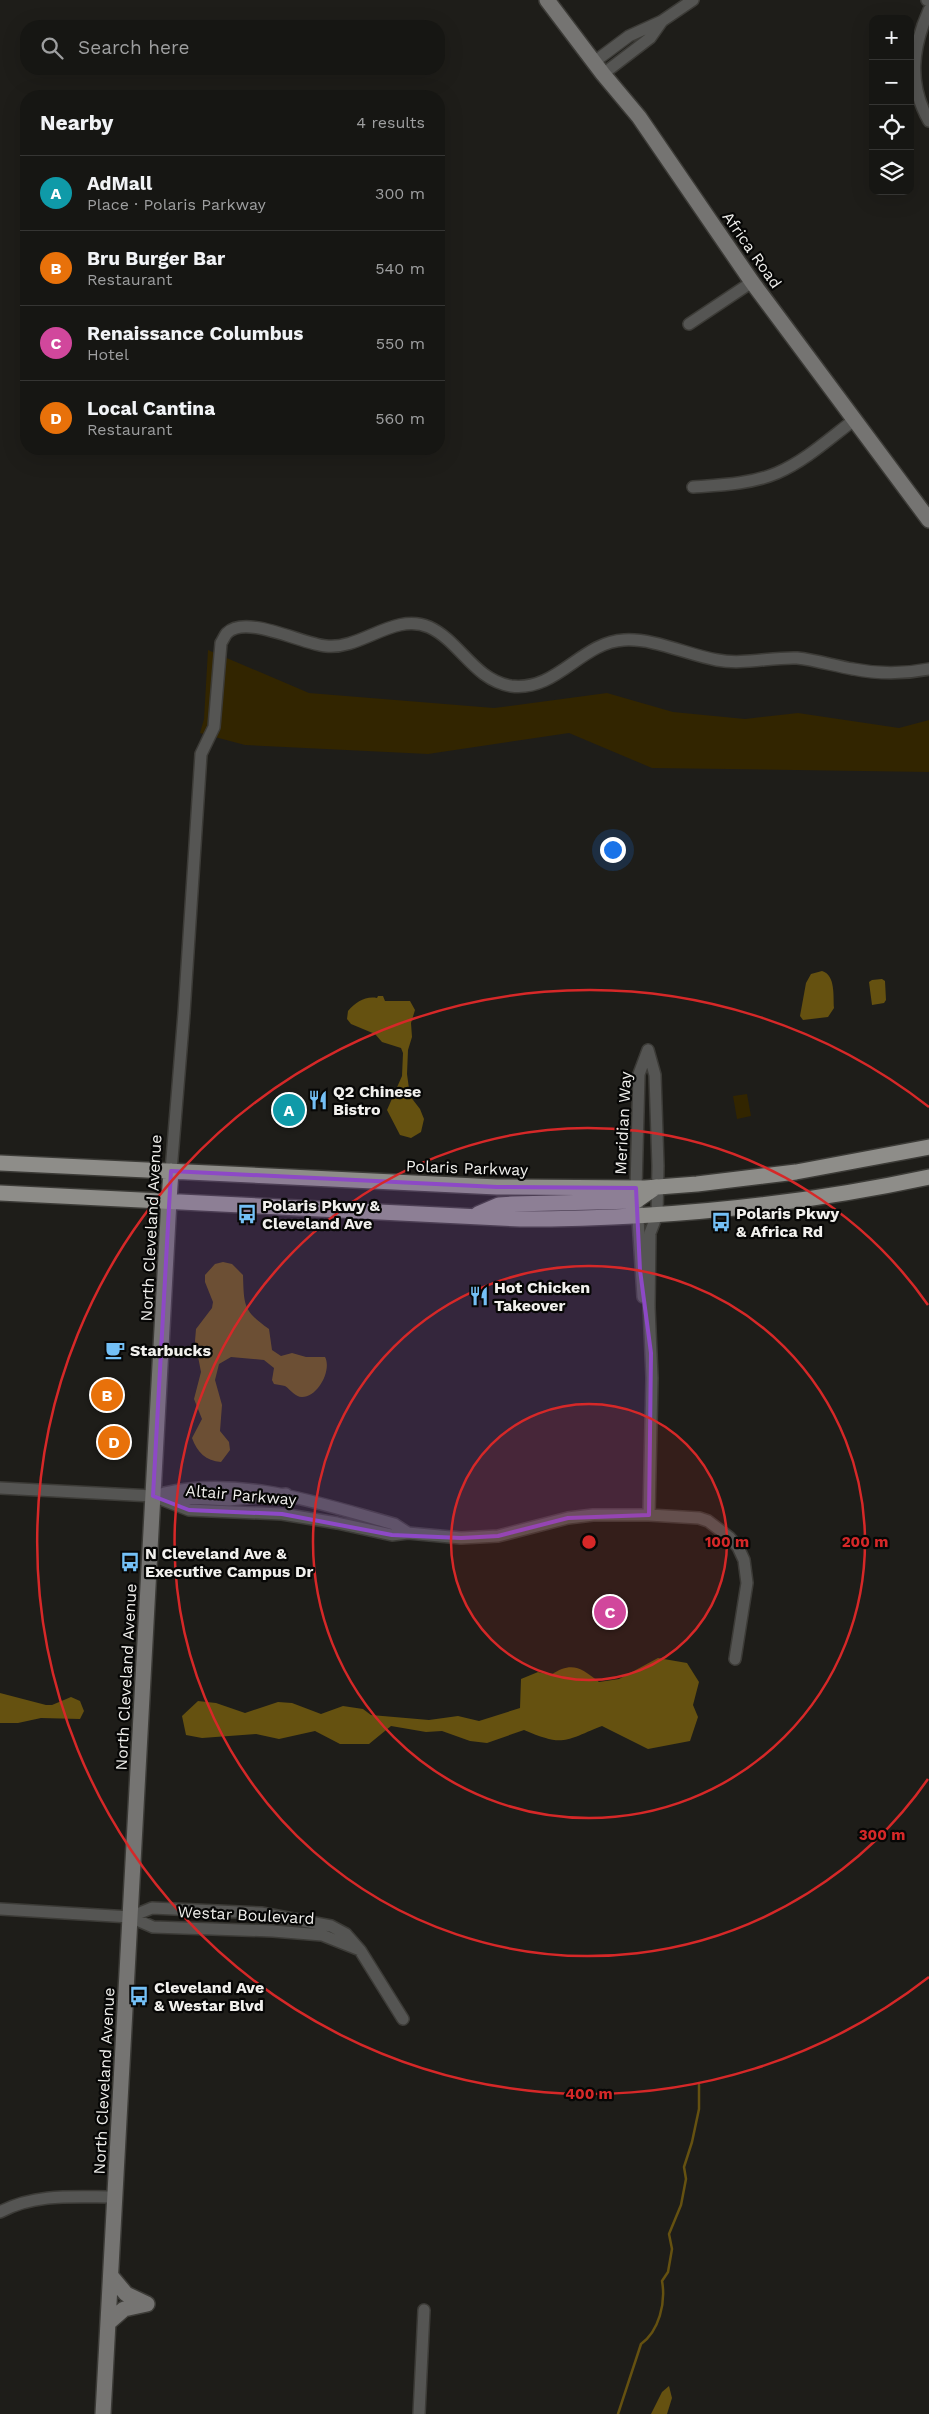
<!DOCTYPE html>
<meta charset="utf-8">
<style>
:root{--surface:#161613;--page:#1f1f1c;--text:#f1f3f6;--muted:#9e9fa0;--line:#353533;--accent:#74c0f6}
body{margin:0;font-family:"Work Sans",sans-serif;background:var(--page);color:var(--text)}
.controls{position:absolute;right:15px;top:15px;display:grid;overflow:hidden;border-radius:10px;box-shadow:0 5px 20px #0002}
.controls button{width:45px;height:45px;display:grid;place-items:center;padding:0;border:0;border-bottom:1px solid var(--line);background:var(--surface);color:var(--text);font:25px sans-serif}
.you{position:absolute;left:612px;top:849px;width:18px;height:18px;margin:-12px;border:4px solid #fff;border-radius:50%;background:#1a73e8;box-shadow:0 0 0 8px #1a73e833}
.badge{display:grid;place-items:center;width:32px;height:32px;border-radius:50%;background:var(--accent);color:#fff;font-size:16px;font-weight:700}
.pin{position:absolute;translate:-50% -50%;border:2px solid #fff;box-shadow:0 1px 5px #0006}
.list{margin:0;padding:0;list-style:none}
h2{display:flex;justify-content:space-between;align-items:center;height:65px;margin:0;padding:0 20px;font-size:21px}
h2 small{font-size:16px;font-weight:400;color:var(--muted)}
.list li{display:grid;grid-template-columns:32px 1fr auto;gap:15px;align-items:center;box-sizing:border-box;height:75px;padding:0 20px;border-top:1px solid var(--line)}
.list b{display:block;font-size:19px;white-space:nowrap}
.list p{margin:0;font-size:16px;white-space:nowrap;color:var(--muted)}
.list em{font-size:16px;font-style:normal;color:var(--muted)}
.icon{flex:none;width:28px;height:28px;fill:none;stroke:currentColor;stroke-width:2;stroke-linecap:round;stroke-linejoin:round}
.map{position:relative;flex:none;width:929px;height:2414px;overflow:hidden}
.search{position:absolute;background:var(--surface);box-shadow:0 5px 20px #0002;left:20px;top:20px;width:425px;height:55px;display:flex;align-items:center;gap:12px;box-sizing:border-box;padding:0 18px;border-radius:20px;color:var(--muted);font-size:19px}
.panel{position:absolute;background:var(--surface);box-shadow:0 5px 20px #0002;left:20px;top:90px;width:425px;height:365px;border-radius:20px}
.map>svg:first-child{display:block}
.green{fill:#322500}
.water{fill:#655110}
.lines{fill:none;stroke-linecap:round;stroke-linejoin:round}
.stream{stroke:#655110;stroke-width:2.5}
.street-casing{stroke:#3c3b37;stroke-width:14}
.secondary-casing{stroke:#3c3b37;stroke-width:18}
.primary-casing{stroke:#3c3b37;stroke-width:18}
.street{stroke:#555553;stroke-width:11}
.secondary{stroke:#757472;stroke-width:15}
.primary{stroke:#8e8d89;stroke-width:15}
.marked{fill:#8d49c6;fill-opacity:0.2;stroke:#8d49c6;stroke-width:4;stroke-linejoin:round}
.ring{fill:none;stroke:#d62828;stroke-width:2.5}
.labels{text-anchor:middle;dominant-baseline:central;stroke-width:4.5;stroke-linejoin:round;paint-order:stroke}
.street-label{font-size:16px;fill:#f1f0ed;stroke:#070706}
.poi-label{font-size:16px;font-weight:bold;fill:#f1f0ed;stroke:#070706;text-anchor:start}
.centre{fill:#d62828;stroke:#070706;stroke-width:2.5}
.ring-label{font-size:15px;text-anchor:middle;font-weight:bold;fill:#d62828;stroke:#070706;stroke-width:4.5;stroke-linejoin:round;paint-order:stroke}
</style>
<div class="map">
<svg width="929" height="2414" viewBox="0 0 929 2414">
<rect width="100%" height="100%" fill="#1e1d19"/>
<path class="green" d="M208,650l101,43 185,15 113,-15 66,19 72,7 53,-6 101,15 30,-8v52l-277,-4 -83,-35 -141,21 -183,-9 -45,-12 4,-14z
M747,1094l4,22 -14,3 -4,-23z"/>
<path class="water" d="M822,971c14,4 11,26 12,37l-6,9 -25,3 -3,-4 6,-33 5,-9z
M882,979l3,2 1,19 -2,3 -12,2 -3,-23 3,-2z
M378,996h5l2,5h25l5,9 -4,13 1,14 -4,13 -1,24 3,22 10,13 4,10 -3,13 -10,6 -11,-3 -13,-25 15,-34 1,-23 -2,-5 -19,-6 -7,-8 -24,-10 -4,-5 1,-8c8,-9 17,-15 29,-13z
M223,1262l9,2 11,11c1,30 0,36 26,54l3,21 9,6 11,-3 14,4h19c7,13 -7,40 -23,40 -7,0 -11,-7 -17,-11 -3,-1 -7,-1 -11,-2l-2,-4 2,-12 -10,-8 -33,-3 -12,7 -4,16 7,25 -2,26 9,11 1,8 -9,12c-15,-1 -24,-10 -29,-24l10,-19 -8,-20 7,-27 -6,-31 1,-12 16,-21 1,-6 -8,-20v-7l10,-11z
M658,1658l29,5 12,19 -6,23 5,12 -8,24 -42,8 -46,-23c-38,15 -38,21 -78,4l-37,13 -17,-2 -28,-10 -16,1 -35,-6 -22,18h-29l-25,-13 -36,8 -23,-5 -54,4 -16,-3 -4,-19 16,-15 18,2 29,10 33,-11 14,1 29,11 22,-8 20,3 8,6 58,5 29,-4 21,5 41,-13 1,-29 17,-7 13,3c21,-14 30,-7 48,7l20,-3z
M0,1693l46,12h6l19,-8 9,4 4,10 -4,8 -39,-1 -23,5h-18z
M669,2386l3,12 -5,16h-16l11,-22z"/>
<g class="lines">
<path class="stream" d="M618,2414l23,-70c18,-13 25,-41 21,-63l6,-9 4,-23 -3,-15 12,-29 5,-26 -2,-12 8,-25 7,-33v-24"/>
<defs>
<path id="street" d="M927,0l2,1
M929,10c-17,38 -21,74 0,111
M594,62l35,-26 33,-15 31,-21
M603,74l47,-36 12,-17
M689,324l63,-42
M693,487c28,-2 58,-3 84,-14 28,-12 52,-34 77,-53
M648,1050l7,25 3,91 -1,49 -7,18 -1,74 3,71 -3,137
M171,1171l13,-158 17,-259 13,-27 7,-84c2,-3 4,-8 6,-10 19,-19 75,11 99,13 35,4 68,-34 103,-19 31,14 45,53 82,59 46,6 70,-44 113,-46 30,-2 64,15 93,20 26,5 54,-3 80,-2 19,2 38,8 56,11 25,5 51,5 76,0
M643,1297l-7,-109 3,-114 9,-24
M0,1488l229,12 57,-6
M164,1493c77,-18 157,11 230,31l14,9
M153,1496l36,14 93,4 55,9 55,12 16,-2 53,5 37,-2 70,-18 25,-3h56l50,3 9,3 21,16 9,10 6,13 3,23 -12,76
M0,1909l130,8 23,10 120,4 49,4 38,15
M130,1917l22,-9 109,5 70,13 15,8 14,16 43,69
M0,2212c36,-19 75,-15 115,-15
M419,2414l5,-104"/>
<path id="secondary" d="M547,0l56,74 36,43 113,165 177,238
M111,2276l15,18 21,10
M108,2323l16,-14 23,-5
M103,2414l66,-1214"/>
<path id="primary" d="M0,1163l497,24 148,1 52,-4 99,-12 133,-25
M0,1193l520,26c139,0 274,-13 409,-42
M169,1200l2,-29
M478,1214l21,-9 14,-1 123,-3 20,-14"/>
</defs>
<use href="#street" class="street-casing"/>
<use href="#secondary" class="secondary-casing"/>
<use href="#primary" class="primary-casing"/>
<use href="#street" class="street"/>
<use href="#secondary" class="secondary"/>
<use href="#primary" class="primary"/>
</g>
<path class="marked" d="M171,1171l326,16 139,1 4,82 11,83 -2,162 -81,3 -70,18 -37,2 -69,-3 -110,-21 -93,-4 -36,-14z"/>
<circle cx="589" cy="1542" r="138" fill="#d62828" fill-opacity=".12"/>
<g class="ring">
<circle cx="589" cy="1542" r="138"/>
<circle cx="589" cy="1542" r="276"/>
<path d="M928 1779A414 414 0 1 1 928 1305"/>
<path d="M929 1977A552 552 0 1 1 929 1107"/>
</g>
<defs>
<symbol id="restaurant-bare" viewBox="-9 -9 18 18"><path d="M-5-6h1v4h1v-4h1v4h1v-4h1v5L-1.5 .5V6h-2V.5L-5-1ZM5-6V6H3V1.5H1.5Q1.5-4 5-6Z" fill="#74c0f6" stroke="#070706" stroke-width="2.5" paint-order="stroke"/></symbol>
<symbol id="bus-bare" viewBox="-9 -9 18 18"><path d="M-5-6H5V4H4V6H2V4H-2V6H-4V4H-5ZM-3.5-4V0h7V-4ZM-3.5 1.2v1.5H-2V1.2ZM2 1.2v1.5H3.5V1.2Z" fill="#74c0f6" stroke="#070706" stroke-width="2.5" paint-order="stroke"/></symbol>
<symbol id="cafe-bare" viewBox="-9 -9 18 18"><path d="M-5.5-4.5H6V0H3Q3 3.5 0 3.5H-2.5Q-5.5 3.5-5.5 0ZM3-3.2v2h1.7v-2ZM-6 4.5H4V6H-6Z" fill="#74c0f6" stroke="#070706" stroke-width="2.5" paint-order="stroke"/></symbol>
</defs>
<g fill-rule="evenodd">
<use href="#restaurant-bare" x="304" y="1086" width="28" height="28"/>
<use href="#bus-bare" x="233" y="1200" width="28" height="28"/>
<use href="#bus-bare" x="707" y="1208" width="28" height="28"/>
<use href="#restaurant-bare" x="465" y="1282" width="28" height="28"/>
<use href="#cafe-bare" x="101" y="1336" width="28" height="28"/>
<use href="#bus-bare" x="116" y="1548" width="28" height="28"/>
<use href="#bus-bare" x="125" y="1982" width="28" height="28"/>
</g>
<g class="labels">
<g class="street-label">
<text transform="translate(752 250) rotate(55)">Africa Road</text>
<text transform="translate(623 1123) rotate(-87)">Meridian Way</text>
<text transform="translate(467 1168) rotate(2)">Polaris Parkway</text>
<text transform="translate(151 1228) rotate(-87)">North Cleveland Avenue</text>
<text transform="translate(241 1495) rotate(5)">Altair Parkway</text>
<text transform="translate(126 1677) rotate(-87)">North Cleveland Avenue</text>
<text transform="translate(246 1915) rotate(3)">Westar Boulevard</text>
<text transform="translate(104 2081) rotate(-87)">North Cleveland Avenue</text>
</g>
<g class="poi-label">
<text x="333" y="1091">Q2 Chinese<tspan x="333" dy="18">Bistro</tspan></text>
<text x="262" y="1205">Polaris Pkwy &amp;<tspan x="262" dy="18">Cleveland Ave</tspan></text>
<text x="736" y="1213">Polaris Pkwy<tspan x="736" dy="18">&amp; Africa Rd</tspan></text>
<text x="494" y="1287">Hot Chicken<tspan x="494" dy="18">Takeover</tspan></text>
<text x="130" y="1350">Starbucks</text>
<text x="145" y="1553">N Cleveland Ave &amp;<tspan x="145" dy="18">Executive Campus Dr</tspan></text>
<text x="154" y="1987">Cleveland Ave<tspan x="154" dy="18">&amp; Westar Blvd</tspan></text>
</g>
</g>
<circle cx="589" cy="1542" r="8" class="centre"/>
<g class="ring-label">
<text x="727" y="1547">100 m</text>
<text x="865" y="1547">200 m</text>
<text x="882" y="1840">300 m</text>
<text x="589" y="2099">400 m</text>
</g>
</svg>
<div class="controls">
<button>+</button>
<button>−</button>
<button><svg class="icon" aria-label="locate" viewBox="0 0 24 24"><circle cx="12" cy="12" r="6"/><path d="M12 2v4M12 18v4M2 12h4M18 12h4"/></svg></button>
<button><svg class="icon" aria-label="layers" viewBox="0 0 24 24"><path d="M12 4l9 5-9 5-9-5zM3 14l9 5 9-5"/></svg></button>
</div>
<div class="you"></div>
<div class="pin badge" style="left:289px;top:1110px;background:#0f9aa8">A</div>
<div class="pin badge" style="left:107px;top:1395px;background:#e8710a">B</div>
<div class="pin badge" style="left:610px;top:1612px;background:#d1479c">C</div>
<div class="pin badge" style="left:114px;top:1442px;background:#e8710a">D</div>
<div class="search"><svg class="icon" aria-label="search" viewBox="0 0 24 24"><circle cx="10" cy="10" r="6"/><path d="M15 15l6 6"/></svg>Search here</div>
<section class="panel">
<h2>Nearby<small>4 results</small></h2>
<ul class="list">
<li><span class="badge" style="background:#0f9aa8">A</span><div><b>AdMall</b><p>Place · Polaris Parkway</p></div><em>300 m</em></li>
<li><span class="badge" style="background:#e8710a">B</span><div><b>Bru Burger Bar</b><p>Restaurant</p></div><em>540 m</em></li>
<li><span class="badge" style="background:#d1479c">C</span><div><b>Renaissance Columbus</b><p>Hotel</p></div><em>550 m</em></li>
<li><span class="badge" style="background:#e8710a">D</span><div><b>Local Cantina</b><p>Restaurant</p></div><em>560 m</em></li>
</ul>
</section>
</div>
